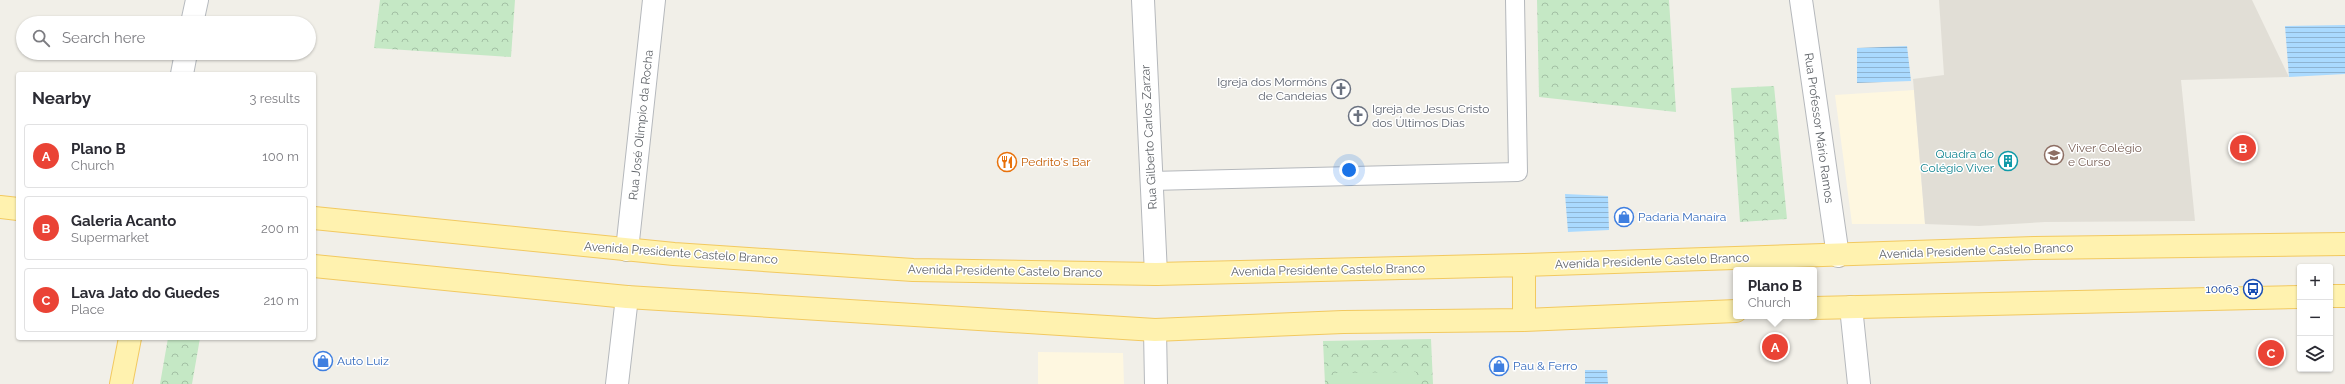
<!DOCTYPE html>
<meta charset="utf-8">
<style>
:root{--surface:#fff;--page:#f2f2f3;--text:#2b2b33;--muted:#7c7c81;--line:#e1e1e2;--accent:#ea4335}
body{margin:0;font-family:Raleway,sans-serif;background:var(--page);color:var(--text)}
.controls{position:absolute;right:12px;bottom:12px;display:grid;overflow:hidden;border-radius:4px;box-shadow:0 1px 3px #0004}
.controls button{width:36px;height:36px;display:grid;place-items:center;padding:0;border:0;border-bottom:1px solid var(--line);background:var(--surface);color:var(--text);font:20px sans-serif}
.you{position:absolute;left:1349px;top:170px;width:14px;height:14px;margin:-10px;border:3px solid #fff;border-radius:50%;background:#1a73e8;box-shadow:0 0 0 6px #1a73e833}
.badge{display:grid;place-items:center;width:26px;height:26px;border-radius:50%;background:var(--accent);color:#fff;font-size:13px;font-weight:700}
.pin{position:absolute;translate:-50% -50%;border:2px solid #fff;box-shadow:0 1px 4px #0006}
.popup{position:absolute;left:1733px;top:267px;width:84px;height:52px;box-sizing:border-box;display:grid;place-content:center;border-radius:4px;background:var(--surface);filter:drop-shadow(0 1px 3px #0005);font-size:13px;white-space:nowrap;color:var(--muted)}
.popup b{font-size:15px;color:var(--text)}
.popup::after{content:'';position:absolute;left:50%;top:100%;margin-left:-8px;border:8px solid transparent;border-top-color:var(--surface)}
.list{margin:0;padding:0;list-style:none}
h2{display:flex;justify-content:space-between;align-items:center;height:52px;margin:0;padding:0 16px;font-size:17px}
h2 small{font-size:13px;font-weight:400;color:var(--muted)}
.list li{display:grid;grid-template-columns:26px 1fr auto;gap:12px;align-items:center;box-sizing:border-box;height:64px;margin:0 8px 8px;padding:0 8px;border:1px solid var(--line);border-radius:4px}
.list b{display:block;font-size:15px;white-space:nowrap}
.list p{margin:0;font-size:13px;white-space:nowrap;color:var(--muted)}
.list em{font-size:13px;font-style:normal;color:var(--muted)}
.icon{flex:none;width:22px;height:22px;fill:none;stroke:currentColor;stroke-width:2;stroke-linecap:round;stroke-linejoin:round}
.map{position:relative;flex:none;width:2345px;height:384px;overflow:hidden}
.search{position:absolute;background:var(--surface);box-shadow:0 1px 3px #0004;left:16px;top:16px;width:300px;height:44px;display:flex;align-items:center;gap:10px;box-sizing:border-box;padding:0 14px;border-radius:22px;color:var(--muted);font-size:15px}
.panel{position:absolute;background:var(--surface);box-shadow:0 1px 3px #0004;left:16px;top:72px;width:300px;height:268px;border-radius:4px}
.map>svg:first-child{display:block}
.commercial{fill:#fef7e0}
.education{fill:#e1ded6}
.forest{fill:url(#forest-crowns)}
.pitch{fill:#c5e8c5}
.water{fill:url(#water-rules)}
.lines{fill:none;stroke-linecap:round;stroke-linejoin:round}
.service-casing{stroke:#b5b8bc;stroke-width:20}
.minor-casing{stroke:#b5b8bc;stroke-width:24}
.secondary-casing{stroke:#b6babf;stroke-width:24}
.primary-casing{stroke:#f2c960;stroke-width:24}
.service{stroke:#fff;stroke-width:18}
.minor{stroke:#fff;stroke-width:22}
.secondary{stroke:#fff;stroke-width:22}
.primary{stroke:#fff2af;stroke-width:22}
.labels{text-anchor:middle;dominant-baseline:central;stroke-width:3;stroke-linejoin:round;paint-order:stroke}
.worship-label{font-size:12px;fill:#5b616d;stroke:#fff;text-anchor:end}
.street-label{font-size:12px;fill:#5f6368;stroke:#fff}
.education-label{font-size:12px;fill:#785e54;stroke:#fff;text-anchor:start}
.culture-label{font-size:12px;fill:#0d838f;stroke:#fff;text-anchor:end}
.food-label{font-size:12px;fill:#c56008;stroke:#fff;text-anchor:start}
.shop-label{font-size:12px;fill:#366cbe;stroke:#fff;text-anchor:start}
.transit-label{font-size:12px;fill:#164399;stroke:#fff;text-anchor:end}
</style>
<div class="map">
<svg width="2345" height="384" viewBox="0 0 2345 384">
<defs>
<pattern id="forest-crowns" width="20" height="18" patternUnits="userSpaceOnUse"><rect width="20" height="18" fill="#c5e8c5"/><path d="M2 6a3 3 0 1 1 6 0M12 15a3 3 0 1 1 6 0" fill="none" stroke="#a3c0a4"/></pattern>
<pattern id="water-rules" width="6" height="5" patternUnits="userSpaceOnUse"><rect width="6" height="5" fill="#aadaff"/><path d="M0 2.5h6" fill="none" stroke="#8eb4d2"/></pattern>
</defs>
<rect width="100%" height="100%" fill="#f1efe8"/>
<path class="commercial" d="M1914,90l11,134h-73l-17,-129z
M1038,352l85,1 1,31h-86z"/>
<path class="education" d="M1939,0h313l37,77 -108,3 14,141 -150,1 -66,4 -54,-2 -12,-145 31,-4z"/>
<path class="forest" d="M380,0h135l-4,57 -137,-9z
M1537,0h132l7,112 -137,-15z
M1774,86l13,133 -47,3 -9,-134z
M168,338h32l-8,46h-32z
M1431,339l2,45h-108l-2,-43z"/>
<path class="pitch" d="M1416,372v12h-83v-11z"/>
<path class="water" d="M2345,25v49l-56,3 -4,-51z
M1907,46l4,35 -54,2v-35z
M1565,194l43,2 1,34 -41,2z
M1585,370h22l1,14h-23z"/>
<g class="lines">
<defs>
<path id="service" d="M1151,181l367,-9 -3,-172"/>
<path id="minor" d="M1143,0l13,274
M1801,0l37,256
M627,250l27,-250
M1851,307l8,77
M1155,330l1,54
M617,384l10,-87"/>
<path id="secondary" d="M192,23l5,-23
M182,74l4,-21"/>
<path id="primary" d="M0,207l18,2
M314,218l360,36 239,16 243,4 368,-9 510,-17 311,-4
M1524,265v55
M314,266l313,31 528,33 188,-8 181,-2 212,-9
M2330,296h15
M1814,308l486,-11
M121,384l9,-46"/>
</defs>
<use href="#service" class="service-casing"/>
<use href="#minor" class="minor-casing"/>
<use href="#secondary" class="secondary-casing"/>
<use href="#primary" class="primary-casing"/>
<use href="#service" class="service"/>
<use href="#minor" class="minor"/>
<use href="#secondary" class="secondary"/>
<use href="#primary" class="primary"/>
</g>
<defs>
<symbol id="church-ring" viewBox="-11 -11 22 22"><circle r="9.5" fill="#fff" stroke="#6b7280" stroke-width="1.5"/><path d="M-1.2-6h2.4v3.5h3.3v2.4h-3.3V6h-2.4V-.1h-3.3v-2.4h3.3Z" fill="#6b7280"/></symbol>
<symbol id="school-ring" viewBox="-11 -11 22 22"><circle r="9.5" fill="#fff" stroke="#8d6e63" stroke-width="1.5"/><path d="M0-5L7-2L0 1L-7-2ZM-4 1L0 2.5L4 1V4Q0 6-4 4Z" fill="#8d6e63"/></symbol>
<symbol id="building-ring" viewBox="-11 -11 22 22"><circle r="9.5" fill="#fff" stroke="#0f9aa8" stroke-width="1.5"/><path d="M-4-6H4V6H1V3H-1V6H-4ZM-2.5-4.3h1.7v1.8h-1.7ZM.8-4.3h1.7v1.8H.8ZM-2.5-1h1.7V.8h-1.7ZM.8-1h1.7V.8H.8Z" fill="#0f9aa8"/></symbol>
<symbol id="restaurant-ring" viewBox="-11 -11 22 22"><circle r="9.5" fill="#fff" stroke="#e8710a" stroke-width="1.5"/><path d="M-5-6h1v4h1v-4h1v4h1v-4h1v5L-1.5 .5V6h-2V.5L-5-1ZM5-6V6H3V1.5H1.5Q1.5-4 5-6Z" fill="#e8710a"/></symbol>
<symbol id="shop-ring" viewBox="-11 -11 22 22"><circle r="9.5" fill="#fff" stroke="#3f7fe0" stroke-width="1.5"/><path d="M-5-2.5h2.3a2.7 3.5 0 0 1 5.4 0H5L5.5 6h-11ZM-1.5-2.5h3a1.5 2.3 0 0 0-3 0Z" fill="#3f7fe0"/></symbol>
<symbol id="bus-ring" viewBox="-11 -11 22 22"><circle r="9.5" fill="#fff" stroke="#1a4fb4" stroke-width="1.5"/><path d="M-5-6H5V4H4V6H2V4H-2V6H-4V4H-5ZM-3.5-4V0h7V-4ZM-3.5 1.2v1.5H-2V1.2ZM2 1.2v1.5H3.5V1.2Z" fill="#1a4fb4"/></symbol>
</defs>
<g fill-rule="evenodd">
<use href="#church-ring" x="1330" y="78" width="22" height="22"/>
<use href="#church-ring" x="1347" y="105" width="22" height="22"/>
<use href="#school-ring" x="2043" y="144" width="22" height="22"/>
<use href="#building-ring" x="1997" y="150" width="22" height="22"/>
<use href="#restaurant-ring" x="996" y="151" width="22" height="22"/>
<use href="#shop-ring" x="1613" y="206" width="22" height="22"/>
<use href="#bus-ring" x="2242" y="278" width="22" height="22"/>
<use href="#shop-ring" x="312" y="350" width="22" height="22"/>
<use href="#shop-ring" x="1488" y="355" width="22" height="22"/>
</g>
<g class="labels">
<g class="worship-label">
<text x="1327" y="82">Igreja dos Mormóns<tspan x="1327" dy="14">de Candeias</tspan></text>
<text x="1372" y="109" text-anchor="start">Igreja de Jesus Cristo<tspan x="1372" dy="14">dos Últimos Dias</tspan></text>
</g>
<g class="street-label">
<text transform="translate(641 125) rotate(-84)">Rua José Olimpio da Rocha</text>
<text transform="translate(1819 128) rotate(82)">Rua Professor Mário Ramos</text>
<text transform="translate(1149 137) rotate(-93)">Rua Gilberto Carlos Zarzar</text>
<text transform="translate(1976 251) rotate(-2)">Avenida Presidente Castelo Branco</text>
<text transform="translate(681 253) rotate(4)">Avenida Presidente Castelo Branco</text>
<text transform="translate(1652 261) rotate(-2)">Avenida Presidente Castelo Branco</text>
<text transform="translate(1328 270) rotate(-1)">Avenida Presidente Castelo Branco</text>
<text transform="translate(1005 271) rotate(1)">Avenida Presidente Castelo Branco</text>
</g>
<g class="education-label">
<text x="2068" y="148">Viver Colégio<tspan x="2068" dy="14">e Curso</tspan></text>
</g>
<g class="culture-label">
<text x="1994" y="154">Quadra do<tspan x="1994" dy="14">Colégio Viver</tspan></text>
</g>
<g class="food-label">
<text x="1021" y="162">Pedrito's Bar</text>
</g>
<g class="shop-label">
<text x="1638" y="217">Padaria Manaíra</text>
<text x="337" y="361">Auto Luiz</text>
<text x="1513" y="366">Pau &amp; Ferro</text>
</g>
<g class="transit-label">
<text x="2239" y="289">10063</text>
</g>
</g>
</svg>
<div class="controls">
<button>+</button>
<button>−</button>
<button><svg class="icon" aria-label="layers" viewBox="0 0 24 24"><path d="M12 4l9 5-9 5-9-5zM3 14l9 5 9-5"/></svg></button>
</div>
<div class="you"></div>
<div class="pin badge" style="left:1775px;top:347px">A</div>
<div class="popup"><b>Plano B</b>Church</div>
<div class="pin badge" style="left:2243px;top:148px">B</div>
<div class="pin badge" style="left:2271px;top:353px">C</div>
<div class="search"><svg class="icon" aria-label="search" viewBox="0 0 24 24"><circle cx="10" cy="10" r="6"/><path d="M15 15l6 6"/></svg>Search here</div>
<section class="panel">
<h2>Nearby<small>3 results</small></h2>
<ul class="list">
<li><span class="badge">A</span><div><b>Plano B</b><p>Church</p></div><em>100 m</em></li>
<li><span class="badge">B</span><div><b>Galeria Acanto</b><p>Supermarket</p></div><em>200 m</em></li>
<li><span class="badge">C</span><div><b>Lava Jato do Guedes</b><p>Place</p></div><em>210 m</em></li>
</ul>
</section>
</div>
